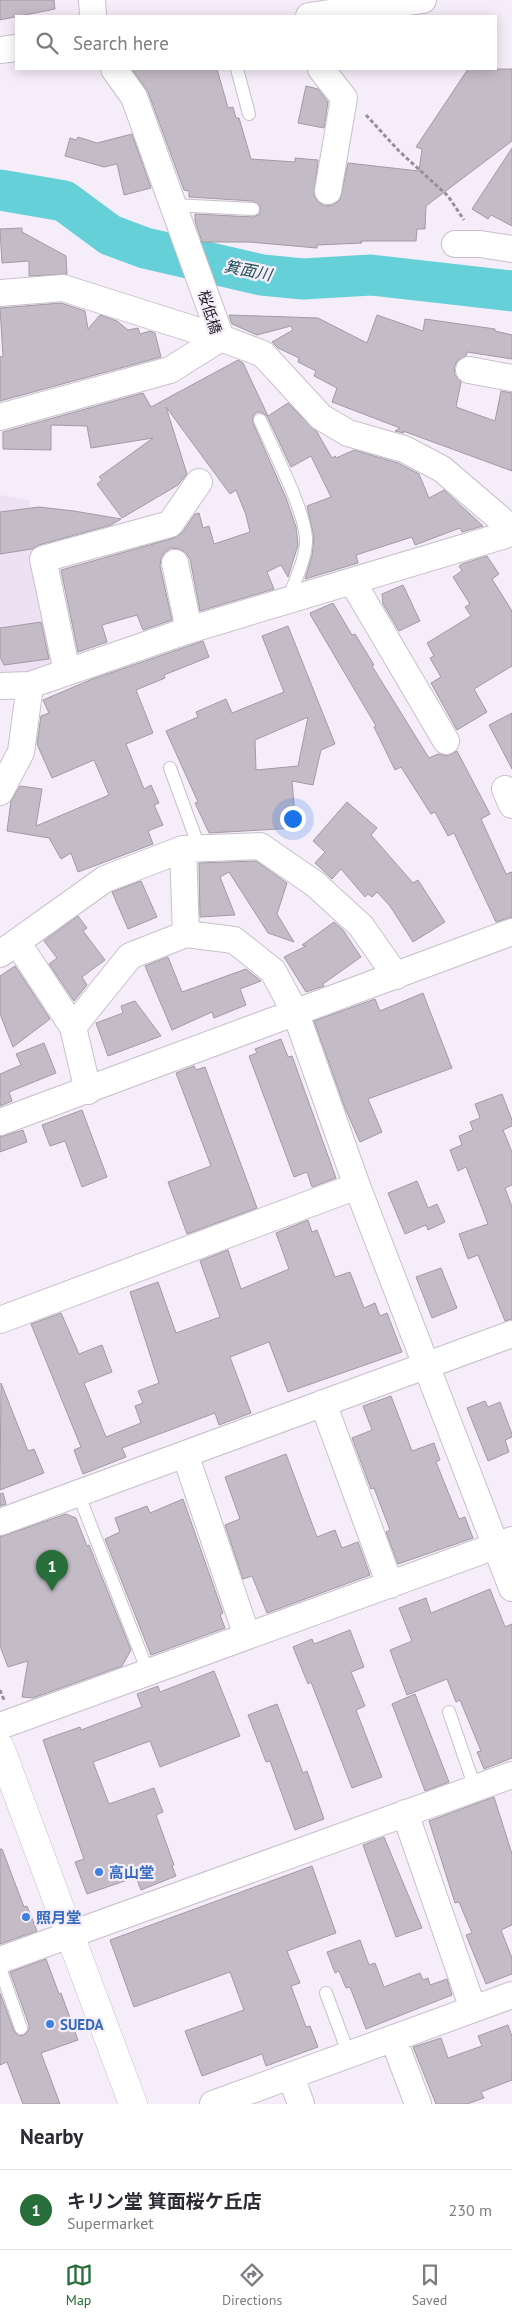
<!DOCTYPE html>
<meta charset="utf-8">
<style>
:root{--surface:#fff;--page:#f2f2f3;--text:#2b2b33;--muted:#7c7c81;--line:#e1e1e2;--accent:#286e3a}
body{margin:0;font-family:"PT Sans","Noto Sans JP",sans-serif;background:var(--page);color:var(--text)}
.you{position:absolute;left:292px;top:818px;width:18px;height:18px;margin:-12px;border:4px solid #fff;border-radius:50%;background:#1a73e8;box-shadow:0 0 0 8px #1a73e833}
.badge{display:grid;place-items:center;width:32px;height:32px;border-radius:50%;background:var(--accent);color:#fff;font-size:16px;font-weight:700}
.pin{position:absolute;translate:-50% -41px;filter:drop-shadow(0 1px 2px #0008)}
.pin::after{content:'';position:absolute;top:26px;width:18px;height:15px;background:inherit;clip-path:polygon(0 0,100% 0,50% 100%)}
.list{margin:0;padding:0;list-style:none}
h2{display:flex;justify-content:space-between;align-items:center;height:65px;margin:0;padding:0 20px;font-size:21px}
h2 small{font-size:16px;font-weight:400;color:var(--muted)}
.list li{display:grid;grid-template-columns:32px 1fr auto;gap:15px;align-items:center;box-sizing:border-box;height:80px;padding:0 20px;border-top:1px solid var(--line)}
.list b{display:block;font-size:19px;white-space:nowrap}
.list p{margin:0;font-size:16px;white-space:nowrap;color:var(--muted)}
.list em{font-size:16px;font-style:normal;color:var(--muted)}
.icon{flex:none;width:28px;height:28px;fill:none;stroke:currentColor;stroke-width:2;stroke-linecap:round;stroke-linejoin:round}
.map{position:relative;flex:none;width:512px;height:2104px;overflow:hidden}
.search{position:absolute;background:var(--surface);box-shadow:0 2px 12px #0003;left:15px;right:15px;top:15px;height:55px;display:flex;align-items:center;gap:12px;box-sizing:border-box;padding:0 18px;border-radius:0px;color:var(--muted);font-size:19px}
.sheet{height:145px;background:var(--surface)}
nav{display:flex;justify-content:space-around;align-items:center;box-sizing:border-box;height:70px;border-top:1px solid var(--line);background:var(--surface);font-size:14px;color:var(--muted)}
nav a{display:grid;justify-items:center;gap:2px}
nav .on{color:var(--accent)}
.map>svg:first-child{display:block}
.built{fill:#eee1f3}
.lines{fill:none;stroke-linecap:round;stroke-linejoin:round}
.river{stroke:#65d0d8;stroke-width:41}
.building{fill:#c3bbc6;stroke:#a29aa5;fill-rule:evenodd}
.lane-casing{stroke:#c8c0cb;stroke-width:14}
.street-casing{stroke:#c8c0cb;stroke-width:28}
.secondary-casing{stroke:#c8c0cb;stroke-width:29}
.path{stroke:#969099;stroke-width:3;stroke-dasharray:4 2.5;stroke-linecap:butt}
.lane{stroke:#fff;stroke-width:12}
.street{stroke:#fff;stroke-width:26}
.secondary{stroke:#fff;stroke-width:28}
.shop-dot{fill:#3f7fe0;stroke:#f5edf9;stroke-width:2}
.labels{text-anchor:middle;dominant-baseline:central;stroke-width:4.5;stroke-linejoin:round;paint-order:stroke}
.street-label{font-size:15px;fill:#201d21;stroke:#f5edf9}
.shop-label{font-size:15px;font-weight:bold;fill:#366cbe;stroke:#f5edf9;text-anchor:start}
.water-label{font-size:16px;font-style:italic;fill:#26565a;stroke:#f5edf9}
</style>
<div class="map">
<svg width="512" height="2104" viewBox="0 0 512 2104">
<rect width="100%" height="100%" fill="#f5edf9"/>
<path class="built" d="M0,495l29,5 20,113 7,55 -56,9z"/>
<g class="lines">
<path class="river" d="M0,190l64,11 46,34 35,13 117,27 41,4 68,-4 141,16"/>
</g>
<path class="building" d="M0,0h54l1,9 -55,11z
M132,69h85l11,39 5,-1 3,11h3l12,41 44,3v-4l23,2 -4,36 4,6 7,4 8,-1 7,-5 8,-37 71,8 3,-22 -6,-2 52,-78h44v72l-86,65 -1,23h-8l-1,12h-55l1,2 -45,2v3l-68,-6h-47l-7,-21v-7l58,3 7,-3v-8l-7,-5 -64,-4v-6l-5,-1 -36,-98z
M306,86l12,3 10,13 -4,26 -26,-5z
M132,134l19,54 -27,7 -7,-31 -13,3 -39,-11 5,-18 6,2 2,-3 19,6z
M512,148v78l-21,-11 -3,4 -16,-10z
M22,228v4l44,24 1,18 -38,2v-15l-27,2 -2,-34z
M61,303l24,8 3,18 12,-14 17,6 11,9 10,-2 2,6 10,-3 5,2 6,24 -161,44v-44l3,-1 -3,-48z
M229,315l89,3 49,25 10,-28 46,16 2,-12 70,10v2l17,4v24l-45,-7 -1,4 -9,5 -3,7 1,7 6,7 -5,25 39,14 6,-30 11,2v78l-109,-40 1,2 -9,-2 5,-3 -68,-26 5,-14 -23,-12 2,-5 -18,-9 1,-4 -21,-10 -6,-6 21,-12 -2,-4 -34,9 -25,-11z
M238,360l5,3 25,53 20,-13 29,29 15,26 3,-2 1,2 18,-8 44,13 21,11 10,24 15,-8 39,36 -21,6 -2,-4 -45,17 -3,-8 -56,18 2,8 -53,16 7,-23 2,-18 -7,-32 24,-9 -20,-41 -20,11 -24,-51 -6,-4h-4l-4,4v7l33,75 10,29 2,18 -10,32 -7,-12 -14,7 7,17 -74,22 -10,-52 -4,-6 -6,-4 -9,-1 -6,4 -4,6 -1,8 12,54 -29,10 -6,-15 -35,10 5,17 -29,10 -17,-82 113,-32 8,-5 13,-19 4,-1 4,15 6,-2 5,18 36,-12 -4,-17 -10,-25 -6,4 -64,-87 21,67 -9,11 -56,33 -25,-34 5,-4 -3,-3 54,-39 -62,10 -4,-22 -36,-1v25l-48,-1v-17l140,-39 8,14z
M39,507l35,4 47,8 -10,6 -72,20 -7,4 -32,5v-42z
M487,556l12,18 -7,5 20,32v55l-38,23 13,23 -30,18 -26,-47 10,-6 -11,-19 4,-2 -7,-13 44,-27 -6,-9 5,-3 -17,-27 9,-6 -3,-5 3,-2z
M403,585l17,36 -21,10 -16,-27 -1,-10z
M333,603l19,32 3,-1 19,31 -2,1 57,92 9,-4 9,2 10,-5 33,63 -9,5 25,55 6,-2v45l-16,5 -42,-89 -6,3 -13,-24 -4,2 -30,-47 -6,3 -21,-43 2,-1 -65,-110 -1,-3z
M41,622l8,37 -45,6 -4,-8v-29z
M288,626l47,118 -14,6 -8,35 -21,-4 4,47 -87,5 -14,-30 3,-1 -32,-71 32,-14 -2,-5 30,-13 6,14 52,-21 -22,-56zM308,717l-10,49 -42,4 -1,-30z
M203,641l6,16 -45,18 1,3 -29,12 17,43 -27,11 18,45 7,-4 8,18 -5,2 9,20 -15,6 5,13 -75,28 -7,-19 -10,6 -12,-21 -42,-7 4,-30 9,-15 22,3 -6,37 73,-31 -15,-35 -42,18 -15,-34 4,-28 8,-3 -6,-13 47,-20z
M512,713v56l-23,-44z
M347,802l30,26 -6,7 42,48 5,-3 27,42 -32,20 -23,-36 -13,-14 -5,5 -4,-3 -3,3 -24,-28 -9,10 -17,-16 10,-11 -12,-11z
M256,861l31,22 -10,31 17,28 -26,-9 -39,-61 -9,5 15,38 -35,2 -1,-54z
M141,881l16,36 -29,12 -16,-37z
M78,916l9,12 -4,3 22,29 -23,17 5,8 -13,16 -25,-37 8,-6 -13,-17z
M334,922l9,8 18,27 -38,27 1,2 -18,6 -22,-35 22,-11 -4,-1z
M168,957l14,35 64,-23 15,12 -21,8 6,16 -32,13 -2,-6 -40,18 -27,-64z
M15,966l35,53 -37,28 -13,-33v-38z
M423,993l29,75 -84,31 14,33 -22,10 -15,-34 -31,-87 61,-22 5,12z
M135,1001l26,35 -53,20 -12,-33 27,-10 -2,-7z
M281,1039l7,18 4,-1 44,122 -24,9 -5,-15 -13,5 -45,-121 8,-3 -2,-4z
M44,1043l12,30 -47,19 3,9 -12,5v-32l21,-9 -5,-11z
M194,1066l2,4 9,-3 52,141 -70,26 -19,-52 43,-16 -35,-93z
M502,1094l10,26v6l-9,4 9,22v33l-7,3 7,19v112l-7,2 -27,-66 -10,4 -9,-25 29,-10 -22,-57 -8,4 -8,-21 12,-5 -3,-9 14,-6 -3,-8 10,-4 -5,-14z
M82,1110l25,67 -25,10 -17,-46 -15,5 -8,-21z
M23,1130l4,12 -27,10v-15z
M417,1181l11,27 9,-4 8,18 -17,8 -2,-5 -21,9 -17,-41z
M308,1220l4,12 5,-2 18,47 15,-5 14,36 11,-5 5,13 7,-3 15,39 -114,40 -19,-50 -39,15 21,56 -32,12 -4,-12 -93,35 4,9 -43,17 -9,-24 7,-3 -50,-123 30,-11 18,41 23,-9 10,27 -28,11 22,54 35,-14 -6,-17 8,-3 -5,-12 21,-8 -29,-91 28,-10 18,51 44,-16 -20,-56 28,-11 13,39 48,-20 -13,-36z
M441,1268l16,40 -25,10 -16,-41z
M1,1383l27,68 6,-2 10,24 -44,17z
M391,1396l21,55 22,-8 6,17 -4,2 23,57 6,-2 8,21 -75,26 -12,-32 4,-2 -16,-42 -3,1 -19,-51 20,-8 -9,-24z
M485,1401l3,6 12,-5 12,32v3l-7,3 4,12 -21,9 -21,-53z
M286,1454l31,83 18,-7 7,18 16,-6 12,33 -103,38 -15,-37 -9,3 -18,-54 15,-6 -15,-42z
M3,1493l3,11 -6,2v-12z
M183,1499l40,114 -3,2 5,13 -74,27 -46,-116 15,-7 -5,-14 32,-12 3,7z
M66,1514l10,4 11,28 2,-1 42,105 -9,16 -89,32 -11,-1 6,-36 -20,6 -8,-21v-109z
M490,1589l15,38 7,-3v134l-28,11 -7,-17 4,-1 -21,-51 -4,2 -9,-23 -40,16 -17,-45 22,-9 -13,-33 27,-10 5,15z
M350,1630l14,37 -13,5 14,34 -9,4 26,67 -30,11 -41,-106 -3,2 -15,-37 19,-8 2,5z
M214,1671l26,65 -80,31 -10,-26 -57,21 16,42 45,-16 9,24 -7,3 18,50 -2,1 4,10 -35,14 -5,-13 -49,17 -12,-32 9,-3 -41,-119 37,-13 1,3 61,-23 -5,-13 21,-8 2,6z
M415,1694l34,88 -24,9 -33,-87z
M277,1704l26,69 4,-2 17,48 -29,11 -25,-69 -4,1 -18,-47z
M494,1797l18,57v71l-11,5 11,28v16l-26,10 -20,-49 6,-2 -13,-31 -4,1 -26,-82z
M384,1837l38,91 -26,9 -33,-92z
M0,1849h2l22,58 3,-1 10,25 -37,13z
M312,1866l24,67 -49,18 13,32 -9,3 15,41 4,-1 8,21 -52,19 -4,-12 -60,22 -17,-45 59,-21 -14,-38 -96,35 -24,-67z
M360,1940l9,25 6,-2 9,24 36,-14 3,7 5,-2 2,7 17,-6 5,16 -86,34 -16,-42 -4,1 -7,-17 -4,2 -8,-21z
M46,1959l13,35 2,-1 17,47 -37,13 19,51h-37l-16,-42 -7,3v-72l14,38 5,5 5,-1 5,-5v-5l-19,-53z
M508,2025l4,11v44l-31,12 3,6 -17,6h-31l-23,-57 28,-9 7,20 34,-12 -4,-10z"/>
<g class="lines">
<defs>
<path id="lane" d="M237,69l12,45
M173,205l80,4
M260,420c13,30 44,88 46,118 1,20 -12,44 -18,62
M170,768l29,79
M78,1493l70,179
M449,1712l26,76
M0,1968l21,60
M326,1993l23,62"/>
<path id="street" d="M92,0l1,16
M309,16l114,-16
M0,50l16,-2
M321,69l23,29 -16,93
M455,244h25l32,5
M0,293l63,-5 158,50 42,16 58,63 27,16 56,16 38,20 70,60
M469,370l43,8
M0,417l170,-47 51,-32 -87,-241 -20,-28
M175,563l14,67
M352,581l94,160
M67,672l-24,-113 127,-35 29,-42
M0,686l30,-1 159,-55 323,-97
M505,789l7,16
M0,792l21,-40 9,-67
M183,849l3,85
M17,942l56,85 15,64
M0,954l105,-75 78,-30 77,-3 55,38 46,42 35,50
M73,1027l57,-71 56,-22 48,6 39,31 23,43 61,172 155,402
M0,1122l512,-190
M0,1320l357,-134
M323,1403l67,182
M185,1454l62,182
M0,1522l512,-188
M0,1726l512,-186
M405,1813l68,196
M0,1960l512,-185
M393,2038l25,66
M291,2076l10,28
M213,2104l299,-109"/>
<path id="secondary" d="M0,1747l133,357"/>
</defs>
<use href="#lane" class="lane-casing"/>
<use href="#street" class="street-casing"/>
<use href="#secondary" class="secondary-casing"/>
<path class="path" d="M366,115l33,36 49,45 16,24
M0,1690l4,10"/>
<use href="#lane" class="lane"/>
<use href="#street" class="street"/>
<use href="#secondary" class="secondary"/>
</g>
<g class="shop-dot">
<circle cx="99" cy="1872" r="5"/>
<circle cx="26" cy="1917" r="5"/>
<circle cx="50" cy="2024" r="5"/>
</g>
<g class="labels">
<g class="street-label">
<text transform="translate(210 312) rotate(73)">桜低橋</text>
</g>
<g class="shop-label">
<text x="109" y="1872">高山堂</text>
<text x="36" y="1917">照月堂</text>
<text x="60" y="2024">SUEDA</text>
</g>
<g class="water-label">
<text transform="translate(248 270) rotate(11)">箕面川</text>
</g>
</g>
</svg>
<div class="you"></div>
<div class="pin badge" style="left:52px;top:1591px">1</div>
<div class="search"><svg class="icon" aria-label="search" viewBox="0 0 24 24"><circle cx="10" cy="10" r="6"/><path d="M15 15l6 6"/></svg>Search here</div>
</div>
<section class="sheet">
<h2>Nearby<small></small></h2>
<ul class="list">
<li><span class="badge">1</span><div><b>キリン堂 箕面桜ケ丘店</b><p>Supermarket</p></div><em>230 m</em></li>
</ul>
</section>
<nav>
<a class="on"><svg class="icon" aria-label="map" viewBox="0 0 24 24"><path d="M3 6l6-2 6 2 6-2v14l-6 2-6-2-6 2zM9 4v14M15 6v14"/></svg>Map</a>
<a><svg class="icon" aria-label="directions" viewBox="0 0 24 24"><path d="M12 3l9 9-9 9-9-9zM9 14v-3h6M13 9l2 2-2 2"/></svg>Directions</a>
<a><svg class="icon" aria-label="saved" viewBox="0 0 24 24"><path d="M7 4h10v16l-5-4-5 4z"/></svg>Saved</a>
</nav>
